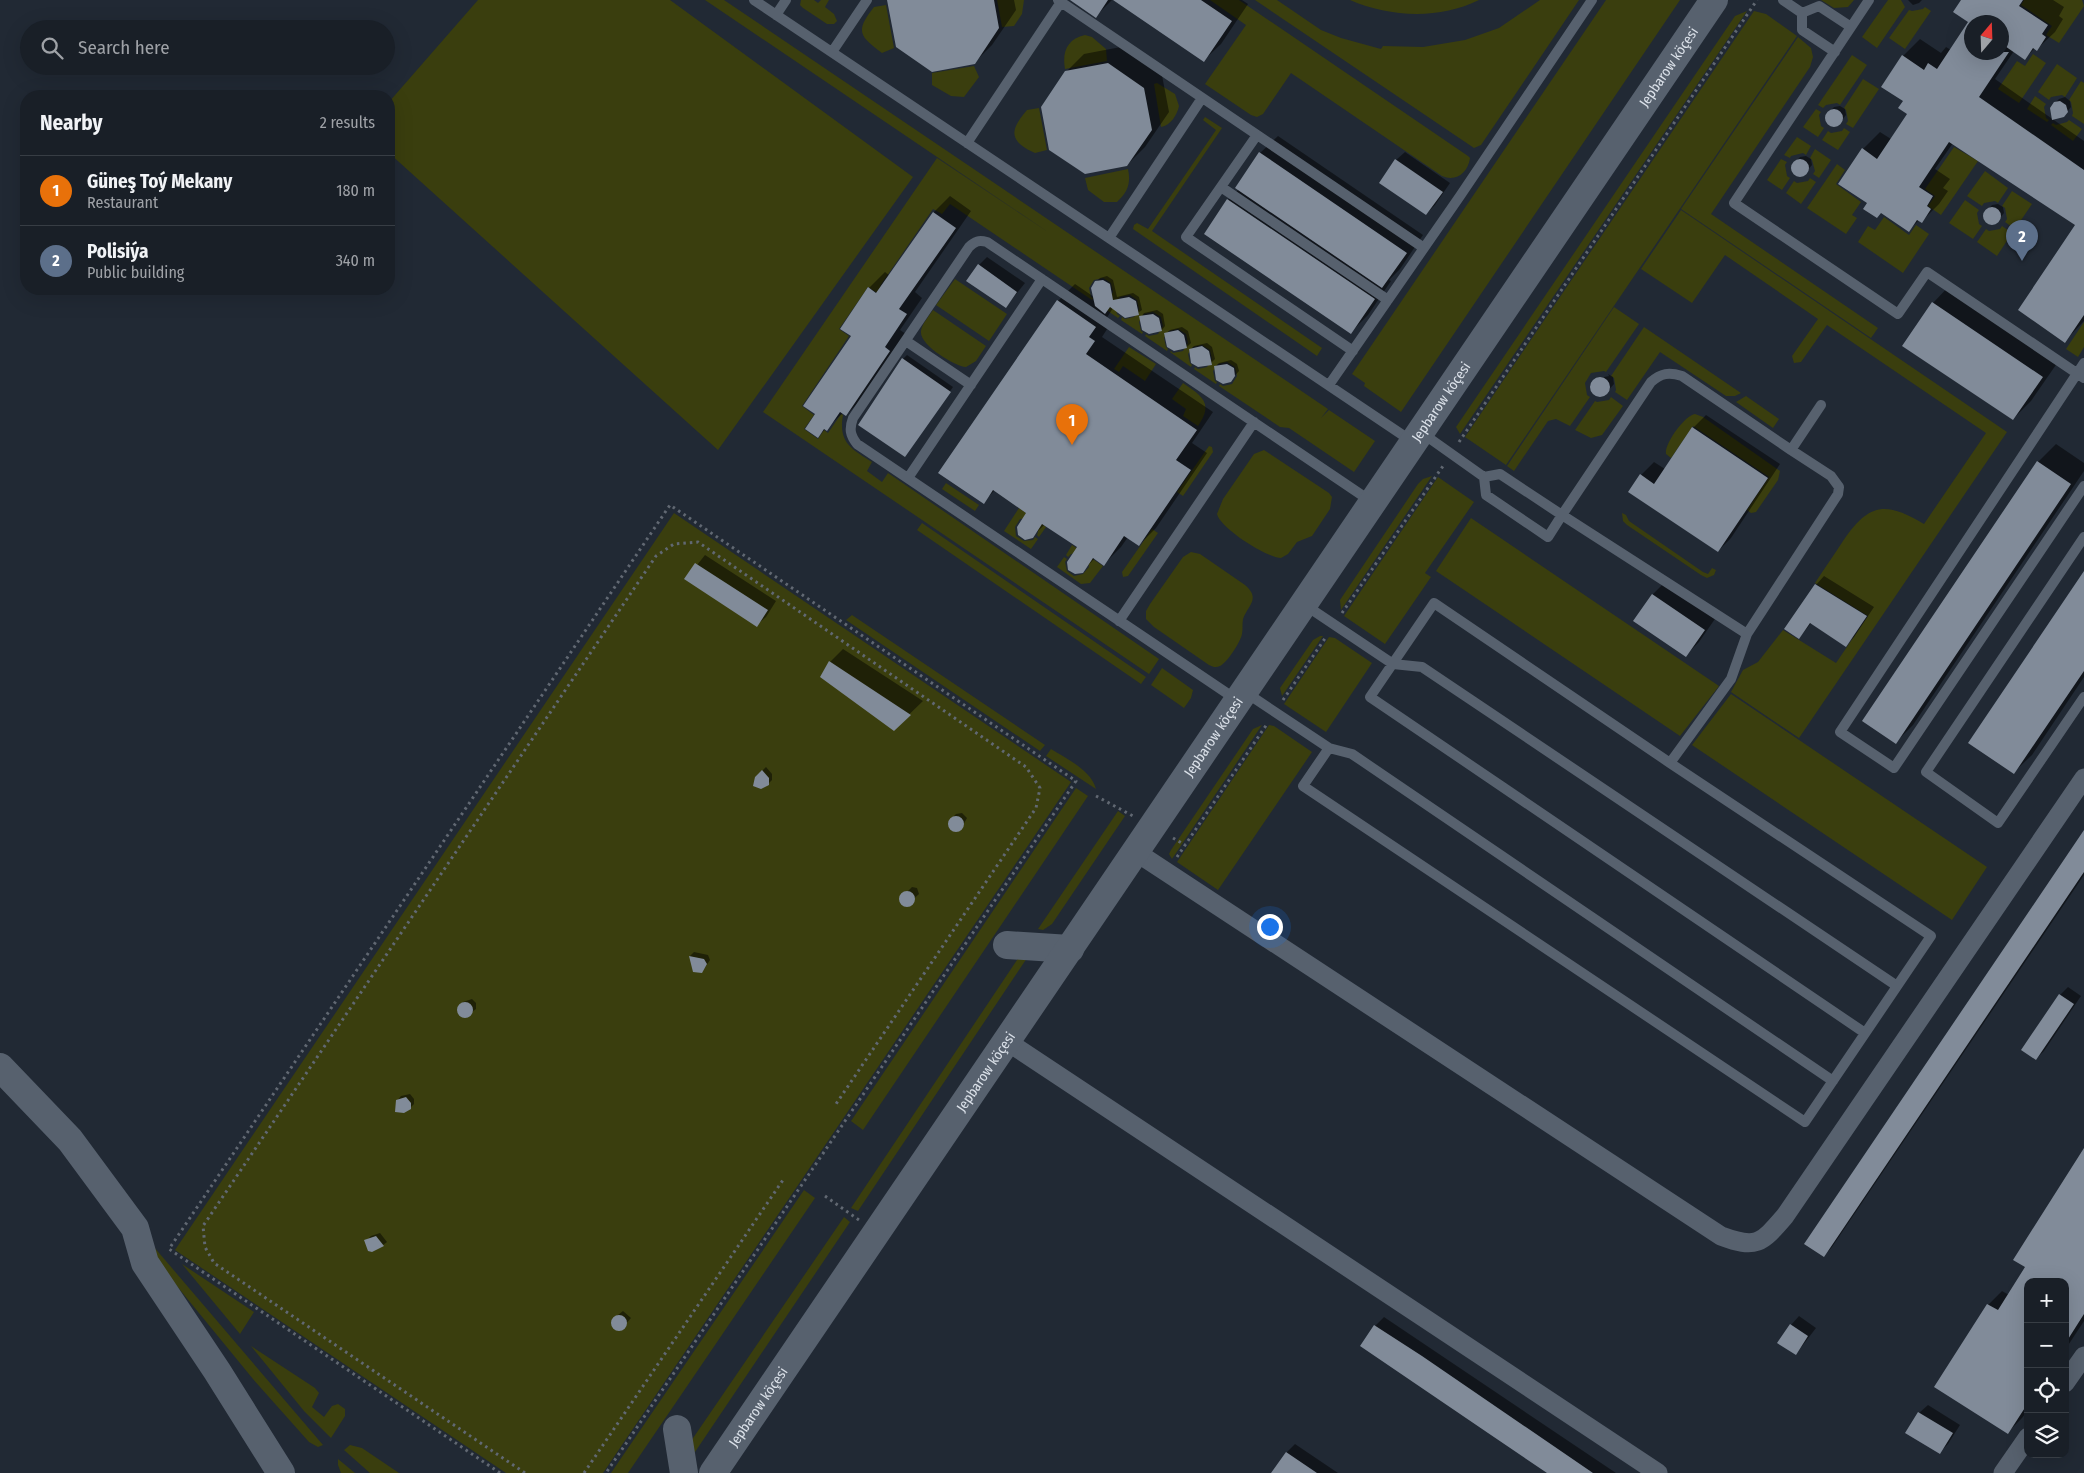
<!DOCTYPE html>
<meta charset="utf-8">
<style>
:root{--surface:#191f27;--page:#262c33;--text:#f1f3f6;--muted:#9fa2a7;--line:#373d44;--accent:#1a73e8}
body{margin:0;font-family:"Fira Sans Condensed",sans-serif;background:var(--page);color:var(--text)}
.controls{position:absolute;right:15px;bottom:15px;display:grid;overflow:hidden;border-radius:10px;box-shadow:0 5px 20px #0002}
.controls button{width:45px;height:45px;display:grid;place-items:center;padding:0;border:0;border-bottom:1px solid var(--line);background:var(--surface);color:var(--text);font:25px sans-serif}
.compass{position:absolute;left:1964px;top:15px;width:45px;height:45px;border-radius:50%;background:var(--surface);box-shadow:0 5px 20px #0002;rotate:19deg}
.you{position:absolute;left:1269px;top:926px;width:18px;height:18px;margin:-12px;border:4px solid #fff;border-radius:50%;background:#1a73e8;box-shadow:0 0 0 8px #1a73e833}
.badge{display:grid;place-items:center;width:32px;height:32px;border-radius:50%;background:var(--accent);color:#fff;font-size:16px;font-weight:700}
.pin{position:absolute;translate:-50% -41px;filter:drop-shadow(0 1px 2px #0008)}
.pin::after{content:'';position:absolute;top:26px;width:18px;height:15px;background:inherit;clip-path:polygon(0 0,100% 0,50% 100%)}
.list{margin:0;padding:0;list-style:none}
h2{display:flex;justify-content:space-between;align-items:center;height:65px;margin:0;padding:0 20px;font-size:21px}
h2 small{font-size:16px;font-weight:400;color:var(--muted)}
.list li{display:grid;grid-template-columns:32px 1fr auto;gap:15px;align-items:center;box-sizing:border-box;height:70px;padding:0 20px;border-top:1px solid var(--line)}
.list b{display:block;font-size:19px;white-space:nowrap}
.list p{margin:0;font-size:16px;white-space:nowrap;color:var(--muted)}
.list em{font-size:16px;font-style:normal;color:var(--muted)}
.icon{flex:none;width:28px;height:28px;fill:none;stroke:currentColor;stroke-width:2;stroke-linecap:round;stroke-linejoin:round}
.map{position:relative;flex:none;width:2084px;height:1473px;overflow:hidden}
.search{position:absolute;background:var(--surface);box-shadow:0 5px 20px #0002;left:20px;top:20px;width:375px;height:55px;display:flex;align-items:center;gap:12px;box-sizing:border-box;padding:0 18px;border-radius:28px;color:var(--muted);font-size:19px}
.panel{position:absolute;background:var(--surface);box-shadow:0 5px 20px #0002;left:20px;top:90px;width:375px;height:205px;border-radius:20px}
.map>svg:first-child{display:block}
.green{fill:#3a3e0e}
.shadow{fill:#0007;fill-rule:evenodd}
.building{fill:#818b99}
.lines{fill:none;stroke-linecap:round;stroke-linejoin:round}
.path{stroke:#616872;stroke-width:3;stroke-dasharray:2.5 4;stroke-linecap:butt}
.lane{stroke:#57616e;stroke-width:10}
.street{stroke:#57616e;stroke-width:19}
.secondary{stroke:#57616e;stroke-width:28}
.labels{text-anchor:middle;dominant-baseline:central;stroke-width:5;stroke-linejoin:round;paint-order:stroke}
.street-label{font-size:14px;fill:#dbe1e9;stroke:#212934}
</style>
<div class="map">
<svg width="2084" height="1473" viewBox="0 0 2084 1473">
<rect width="100%" height="100%" fill="#212934"/>
<path class="green" d="M478,0h192l243,177 -195,273 -329,-297v-51z
M705,0h19l604,409 -7,9 8,-8 46,31 -21,31 -65,-44 -9,-1 -61,-41 1,-2 3,2 9,-2 5,-8 -2,-9 -8,-5 -9,2 -5,7 2,10 2,1 -1,2 -22,-15 1,-2 3,2 9,-2 5,-8 -2,-9 -8,-5 -9,2 -5,7 2,9 2,2 -1,2 -21,-15 1,-1 2,2 10,-2 5,-8 -2,-9 -8,-5 -9,2 -5,7 2,9 2,2 -1,2 -22,-15 1,-2 3,2 9,-2 5,-8 -2,-9 -8,-5 -9,2 -5,8 2,9 2,1 -1,2 -21,-14 1,-3 3,2 9,-2 5,-8 -2,-9 -7,-5 -10,2 -5,8 2,9 3,2 -2,2 -23,-16 13,-2 5,-8 -2,-9 -8,-5 -9,2 -5,8 2,9 2,1 -1,2 -142,-96 -8,10 -9,-5 -53,77 9,6 -4,6 -17,-11 -29,42 10,7 -47,70 12,9 -10,14 14,10 6,-9 4,3 13,-19 2,1c-5,28 9,34 29,47l-5,9 15,11 6,-9 271,186 -10,15 -386,-262 174,-254 111,74z
M801,0h13l4,3 3,-3h8l-4,7 9,7 3,7 -3,3h-7l-24,-16 -3,-3z
M997,0h27l-2,14 -8,12 -12,1z
M1210,0h29l229,156 2,2c-2,15 -14,24 -28,18l-151,-103 -28,41 -6,3 -6,-2 -46,-31 41,-59z
M1255,0h22l44,30 20,8 40,11 2,-3 40,1 42,-7 34,-12 41,-28h39l-98,145 -7,3z
M1350,0h129c-40,20 -90,17 -129,0z
M1606,0h74l-279,412 -37,-26 1,-3 -13,-9z
M1821,0h33l-6,7 -14,1z
M1888,0h13l4,7 -28,41 -15,-11z
M2024,0h58l2,6 -25,37 -13,-8 6,-9 -31,-21z
M886,5l8,43 -12,5c-23,-17 -27,-22 -8,-46z
M1925,7l6,4 -26,38 -16,-11 20,-28 3,1 11,-2z
M1747,11l-287,423 -4,-7 279,-411z
M1754,11l12,3 31,22 -291,429 -41,-28z
M1085,35l7,2 14,12 1,12 -42,8c-3,-17 2,-30 20,-34z
M1798,37l13,11 2,9 -3,10 -99,147 167,114 -7,10 -190,-129z
M2033,54l13,9 -27,40 -21,-14 19,-28 8,5z
M1852,55l15,10 -27,40 -3,-2 -11,2 -3,3 -5,-3z
M2057,64l20,14 -12,19 -3,-2 -11,2 -2,3 -11,-8z
M974,66l5,11 -15,20 -13,-1 -19,-11v-12z
M1863,79l16,10 -26,39 -7,-4 2,-3 -2,-11 -2,-2z
M2081,81l3,2v41l-12,-8 1,-3 -2,-11 -2,-2z
M1157,83l18,11 4,12c-2,9 -8,19 -18,21l-7,-43z
M2035,96l11,8 -2,3 2,11 3,2 -2,2 -20,-13z
M1039,108l8,42 -12,3c-26,-12 -26,-22 -8,-43z
M1816,109l5,3 -2,3 2,11 3,2 -6,9 -15,-10z
M1205,117l17,11 -70,103 170,117 -5,8 -184,-127 1,-4 3,-2 11,6 68,-99 -13,-10z
M2069,120l13,9 -9,12 -22,-16 2,-2 3,2 11,-3z
M1844,128l6,4 -12,18 -16,-10 6,-9 3,2 11,-2z
M1797,137l14,9 -5,9 -3,-2 -12,3 -1,2 -6,-3z
M1954,147l24,14 -37,54 -13,-9 7,-10 -10,-7z
M1815,149l16,11 -12,18 -6,-4 2,-3 -3,-11 -2,-2z
M1781,159l6,3 -2,3 2,11 3,2 -8,12 -15,-10z
M1837,164l8,6 -9,14 25,18 -9,13 5,3 -11,16 -39,-26z
M1128,169c3,14 0,23 -11,33h-13l-16,-12 -3,-12z
M1985,171l23,17 -10,15 -3,-2 -11,2 -2,3 -15,-10z
M1810,178l6,4 -15,22 -15,-11 8,-12 3,2 11,-2z
M2012,191l20,13 -17,25 -10,-7 2,-3 -2,-11 -3,-2z
M1965,200l14,10 -2,3 2,11 3,2 -9,13 -24,-16z
M1681,210l326,222 -208,306 -68,-46 12,-22 15,-8 25,-32 53,33 32,-47 -53,-33c9,-14 19,-28 28,-42 26,-38 42,-40 81,-17l62,-91 -159,-108 -26,37 -7,1 -2,-7 26,-37 -93,-64 -33,48 -51,-34z
M1884,217l25,18 7,-10 13,9 -26,39 -45,-31 10,-16 7,4z
M2002,226l10,7 -15,23 -20,-14 9,-13 3,2 11,-2z
M955,279l52,35 -18,27 -53,-36z
M1614,307l25,17 -33,48 -2,-1 -13,2 -6,10 2,12 3,2 -20,29 -14,-7 -8,2 -34,50 -7,-5z
M933,310l53,36 -10,15 -10,6c-11,-1 -47,-22 -45,-36 1,-7 8,-15 12,-21z
M2084,322v25l-6,10 -12,-8z
M1644,327l97,66 -6,3h-9l-66,-44 -33,48 -12,-8 1,-2 -2,-12 -3,-2z
M1129,347l27,17 -11,17 -22,-15 -4,6 -5,-3z
M1183,383c19,13 31,20 15,43l-15,-10 3,-7 -14,-10z
M1746,396l33,23 -6,9 -37,-26z
M1611,397l12,9 -21,29 -11,3 -16,-8 20,-29 2,1 12,-2z
M1695,414l8,3 77,54 -2,9 -22,32 -5,1 -4,-3 22,-33 -76,-51 -22,32 -5,-4c-2,-10 19,-39 29,-40z
M1209,446l3,1 1,5 -30,44 -6,-4z
M1264,450l65,43 3,4 -2,12 -18,27 -15,6 -9,12 -7,4c-14,0 -61,-30 -64,-44l6,-15 31,-45z
M1432,476l-91,134 -1,-10 78,-116 5,-5z
M1438,477l36,25 -49,71 6,4 -46,67 -41,-28z
M946,483l33,22 -4,6 -33,-22z
M1019,508l27,19 -7,10 -2,-2 1,-3 -1,-9 -8,-5 -9,1 -5,8 1,9 8,5 9,-1 2,-3 3,2 -7,10 -27,-18z
M674,513l397,269 -468,691h-97l-331,-223z
M1622,513l4,2 3,6 74,51 5,2 4,-6 4,2 -2,5 -7,3 -6,-3 -74,-50 -4,-4z
M1471,518l248,168 -39,50 -244,-165z
M922,523l224,154 -5,7 -224,-154z
M1152,529l6,4 -30,43 -5,1 -1,-5z
M1072,545l31,21 -13,17 -9,1 -24,-17 7,-10 3,2 -2,3 2,9 7,5 9,-2 6,-7 -2,-9 -7,-6 -9,2 -3,3 -2,-2z
M1191,552l9,2 45,31c16,14 3,20 -2,34 -1,5 0,10 -1,15 -1,7 -15,29 -22,32 -4,2 -7,1 -11,-1l-55,-38 -8,-8v-8l4,-7 33,-47z
M852,615l193,130 -5,6 -194,-131z
M1320,636h3l-41,60 -2,-8 33,-48z
M1329,637l6,1 37,25 -46,69 -42,-28z
M1162,668l31,22 -2,8 -7,10 -33,-23z
M1731,694l256,173 -35,53 -260,-175z
M1262,725l-90,134 -3,-5 2,-4 82,-121z
M1269,725l5,1 38,26 -94,138 -41,-28z
M1051,749c16,10 40,21 45,40l-50,-33z
M1076,788l12,8 -225,334 -12,-9z
M1118,811l7,5 -73,108 -9,6 -5,-1z
M1019,957l8,1 -169,253 -7,-3z
M804,1190l11,8 -187,275h-17z
M844,1217l6,5 -155,230 -6,-1v-7z
M148,1240l175,205 -5,2 -9,-5 -56,-63 -104,-127z
M182,1264l72,48 -14,22z
M251,1346l64,42 4,5 -7,14 12,10 8,-11 6,-2 7,5v7l-14,22 -27,-27z
M350,1445l12,3 37,25h-29l-26,-23z
M338,1459l17,14h-14l-3,-8z"/>
<path class="shadow" d="M893,0h121l2,10 -24,35 -18,18z
M1071,0h41l-16,16z
M1115,0h127l6,4 -27,40 -17,16z
M1908,0h14l-3,3 -6,2z
M1963,0h90l11,7 -5,9 4,3 -8,13 -18,17 -2,-1 -10,10 -11,-7 -19,28 89,62v180l-19,20 12,-117 -124,-81 -18,26 15,10 -7,9 5,3 -9,13 -18,18 -2,-2 -10,10 -41,-27 -5,-54 17,-17 11,7 17,-25 -4,-13 -1,-45 17,-17 21,14 5,-6 5,3 19,-28zM1972,22h30v30h-30z
M1126,46l35,24 8,42 -24,35 -18,18 -61,-93 18,-18z
M2065,97l5,4 1,6 -4,5 -12,-9 4,-4z
M1840,106l5,3 1,6 -8,10 -6,1 -5,-4 -1,-6 8,-9z
M1278,136l145,99 -23,34 -11,11 2,1 -23,34 -17,17 -123,-132 11,-11 21,-36z
M1405,152l45,31 -15,22 -9,9 -30,-54z
M1806,156l5,3 1,6 -8,9 -6,2 -5,-4 -1,-6 8,-9z
M950,196l21,15 -56,81 7,6 -22,32 6,4 -44,65 -16,16 -3,-2 -25,23 -1,-22 35,-78 17,-48 16,-16 5,4 44,-64z
M1998,204l5,3 1,6 -8,10 -6,1 -5,-3 -1,-6 8,-10z
M987,257l38,26 -19,24 -27,-42z
M1107,276l6,4 4,17 16,-4 6,4 3,13 -4,3 -25,-5 -7,11 5,4 -9,14 111,75 -21,31 15,10 -51,75 -17,17 -11,-8 -7,10 -17,17 -9,-6 -13,14 -4,-25 -33,-23 -13,13 -4,-24 -33,-23 -12,12 75,-201 17,-17 19,13 2,-15 4,-4z
M1950,285l110,74 -29,42 -18,18 -80,-116z
M1157,310l6,4 2,12 -3,4 -21,-13 3,-4z
M1182,327l6,4 3,12 -4,4 -21,-13 4,-4z
M1207,343l5,4 3,12 -4,4 -21,-13 4,-4z
M907,355l46,32 -48,68 -2,-96z
M1231,360l6,4 2,7 -9,10 -15,-14 4,-4z
M1608,374l5,3 1,7 -9,10 -7,2 -6,-4 -1,-7 4,-6 14,-3z
M1706,415l74,49 -49,74 -13,13 -77,-76 13,-13 11,7 28,-41z
M2056,444l28,19v8l-171,254 -17,17 -32,-21 174,-259z
M705,555l71,46 -10,16 -9,8 -71,-46z
M2084,573v104l-52,78 -18,17z
M1824,576l50,31 -20,30 -8,8 -34,-23 -13,16 17,-53z
M1666,581l51,35 -18,26 -13,13 -51,-35 18,-26z
M843,649l80,52 -29,28 -64,-67z
M766,767l6,7v6l-4,4 -12,-7z
M962,813l5,5 -5,9 -6,4 -6,-4 2,-9 4,-4z
M2084,832v43l-252,372 -8,9z
M912,887l5,1 2,6 -12,11 -4,-2 -2,-5z
M694,952l14,3 2,5 -8,12 -8,-1 -4,-15z
M2068,987l13,9 -37,55 -8,8 -13,-10 37,-54z
M472,999l4,4v6l-11,8 -5,-1 -1,-10 4,-4z
M410,1094l4,5v5l-4,4 -13,-7 4,-5z
M2084,1151v170l-19,29v-68h-37v128l-6,8 -14,14 -20,-127 14,-14 7,4 18,-28z
M380,1233l7,9 -4,3 -16,-5 4,-4z
M623,1311l8,7 -8,9 -4,2 -7,-4 1,-6z
M1799,1316l17,12 -20,26 -5,-29z
M1384,1317l232,156h-65l-189,-127 13,-20z
M1928,1405l32,20 -12,19 -8,8 -21,-39z
M1295,1444l43,29h-65l14,-21z"/>
<path class="building" d="M887,0h107l5,28 -24,36 -43,8 -36,-25z
M1070,0h38l-12,18z
M1113,0h88l31,21 -28,41z
M1961,0h62l-4,6 29,19 -6,9 4,3 -9,14 -4,-3 -8,12 -23,-16v-22h-30v30h37l-30,45 105,73v145l-19,28 -47,-33 57,-85 -126,-83 -30,45 14,9 -6,10 4,3 -9,14 -5,-3 -8,12 -28,-19 -4,5 -14,-9 4,-6 -29,-19 24,-36 15,11 30,-45 -9,-6 5,-7 -22,-14 21,-32 22,15 4,-7 9,6 31,-47 -15,-10z
M1108,63l36,25 8,42 -25,36 -42,8 -36,-24 -8,-43 24,-36z
M2060,101l6,4 2,7 -4,5 -12,3 -2,-12 4,-6z
M1825 118a9 9 0 1 1 18 0a9 9 0 1 1-18 0Z
M1259,152l148,101 -25,35 -147,-100z
M1395,159l48,33 -17,23 -47,-32z
M1791 168a9 9 0 1 1 18 0a9 9 0 1 1-18 0Z
M1227,199l148,100 -24,35 -147,-100z
M1983 216a9 9 0 1 1 18 0a9 9 0 1 1-18 0Z
M933,212l23,16 -57,81 8,5 -22,33 5,4 -44,65 -6,-4 -13,19 -3,-2 -6,9 -13,-9 10,-15 -12,-8 48,-70 -11,-7 28,-42 8,6z
M978,264l39,28 -11,16 -40,-27z
M1103,280l7,4 3,16 16,-3 7,4 3,14 -14,3 -15,-11 -5,7 -10,-8 -4,-18 4,-7z
M1057,300l39,27 -7,10 6,4 -9,13 111,76 -21,30 15,10 -52,76 -15,-10 -20,30 -11,-8 -10,15 -8,1 -7,-4 -1,-8 10,-15 -35,-23 -9,14 -8,2 -7,-5 -1,-8 9,-14 -33,-23 -9,14 -46,-31z
M1932,302l111,75 -30,43 -111,-74z
M1153,314l6,4 3,13 -13,3 -7,-4 -3,-14z
M1178,330l6,5 3,13 -13,3 -7,-4 -3,-14z
M1202,346l7,5 3,14 -14,2 -7,-4 -2,-14z
M902,358l49,34 -46,65 -47,-32z
M1227,364l7,4 1,8 -4,6 -8,2 -7,-4 -2,-14z
M1590 387a10 10 0 1 1 20 0a10 10 0 1 1-20 0Z
M1692,427l76,51 -50,74 -90,-60 12,-18 14,10z
M2037,461l34,23 -175,260 -34,-23z
M695,563l73,47 -11,17 -73,-48z
M2084,571v100l-70,103 -46,-31z
M1815,584l52,32 -21,31 -36,-24 -11,16 -15,-10z
M1652,594l53,36 -19,27 -53,-36z
M829,661l82,54 -17,16 -74,-54z
M762,770l7,8v7l-8,4 -8,-3 2,-9z
M948 824a8 8 0 1 1 16 0a8 8 0 1 1-16 0Z
M2084,830v42l-260,385 -20,-13z
M899 899a8 8 0 1 1 16 0a8 8 0 1 1-16 0Z
M689,956l15,3 3,5 -5,9 -9,-1z
M2059,994l15,10 -38,56 -15,-10z
M457 1010a8 8 0 1 1 16 0a8 8 0 1 1-16 0Z
M406,1097l5,6v6l-7,4 -9,-1 1,-12z
M2084,1148v166l-19,30v-62h-37v121l-20,31 -74,-47 53,-83 11,6 27,-43 -12,-7z
M376,1236l8,10 -12,6 -4,-1 -4,-11z
M611 1323a8 8 0 1 1 16 0a8 8 0 1 1-16 0Z
M1790,1324l18,12 -12,19 -19,-12z
M1374,1325l48,31 171,117h-46l-59,-40 -128,-87z
M1918,1412l35,21 -13,21 -35,-21z
M1286,1452l31,21h-46z"/>
<g class="lines">
<path class="path" d="M1459,442l298,-442
M1342,613l101,-147
M1283,700l43,-63
M1096,796l37,20
M1173,838l12,7
M1177,857l90,-133
M825,1196l34,24
M500,1473l-331,-224 501,-744 406,276 -470,692
M525,1473l-311,-210 -9,-16 -2,-21 453,-670 18,-12 24,-2 328,225 14,21 -4,20 -200,296
M584,1473l199,-293"/>
<path class="lane" d="M754,0l659,442
M1058,0l366,248
M1783,0l19,13
M1869,0l-135,203 164,111 29,-42 157,106
M1802,13l17,-7 32,21
M1802,13v17l33,22
M776,15l10,-15
M832,52l35,-52
M1257,135l-71,102 167,114
M967,143l94,-141
M1221,187l167,113
M1109,238l93,-140
M906,341l65,44
M2084,363l-244,369 54,36 190,-282
M1329,385l131,-189 132,-196
M1422,433l62,44 16,-3 62,41 89,-133c10,-9 18,-10 31,-6l109,74 30,-45
M1484,477l2,18 62,42 14,-22 185,119 91,-140 1,-7 -8,-11 -40,-26
M908,478l134,-199
M2084,537l-158,235 72,51 86,-126
M1305,605l88,59 29,3 475,319
M1119,621l135,-199
M1245,692l84,56 23,6 481,327
M1237,700l-380,-256c-7,-9 -8,-15 -4,-26l116,-171c6,-6 10,-7 18,-5l385,260
M1329,748l-26,38 502,336 126,-186 -261,-173 -236,-160 -64,94 495,336
M1670,763l61,-84 16,-45"/>
<path class="street" d="M1136,852l585,384c35,13 40,8 64,-20l299,-438
M1008,1042l650,431
M2065,1383l19,-27
M2003,1473l25,-36"/>
<g class="secondary">
<path d="M1007,945l63,4"/>
<path d="M0,1067l70,73 65,88 10,35 72,108 64,102"/>
<path d="M677,1429l7,44"/>
<path id="s1" d="M713,1473l1001,-1473"/>
</g>
</g>
<g class="labels">
<g class="street-label">
<text stroke="none"><textPath href="#s1" startOffset="1700">Jepbarow köçesi</textPath></text>
<text stroke="none"><textPath href="#s1" startOffset="1295">Jepbarow köçesi</textPath></text>
<text stroke="none"><textPath href="#s1" startOffset="890">Jepbarow köçesi</textPath></text>
<text stroke="none"><textPath href="#s1" startOffset="485">Jepbarow köçesi</textPath></text>
<text stroke="none"><textPath href="#s1" startOffset="80">Jepbarow köçesi</textPath></text>
</g>
</g>
</svg>
<div class="controls">
<button>+</button>
<button>−</button>
<button><svg class="icon" aria-label="locate" viewBox="0 0 24 24"><circle cx="12" cy="12" r="6"/><path d="M12 2v4M12 18v4M2 12h4M18 12h4"/></svg></button>
<button><svg class="icon" aria-label="layers" viewBox="0 0 24 24"><path d="M12 4l9 5-9 5-9-5zM3 14l9 5 9-5"/></svg></button>
</div>
<svg class="compass" viewBox="-18 -18 36 36"><path d="M0-13l5 13h-10z" fill="#e53935"/><path d="M0 13l5-13h-10z" fill="#9fa2a7"/></svg>
<div class="you"></div>
<div class="pin badge" style="left:1072px;top:445px;background:#e8710a">1</div>
<div class="pin badge" style="left:2022px;top:261px;background:#5c6f8a">2</div>
<div class="search"><svg class="icon" aria-label="search" viewBox="0 0 24 24"><circle cx="10" cy="10" r="6"/><path d="M15 15l6 6"/></svg>Search here</div>
<section class="panel">
<h2>Nearby<small>2 results</small></h2>
<ul class="list">
<li><span class="badge" style="background:#e8710a">1</span><div><b>Güneş Toý Mekany</b><p>Restaurant</p></div><em>180 m</em></li>
<li><span class="badge" style="background:#5c6f8a">2</span><div><b>Polisiýa</b><p>Public building</p></div><em>340 m</em></li>
</ul>
</section>
</div>
